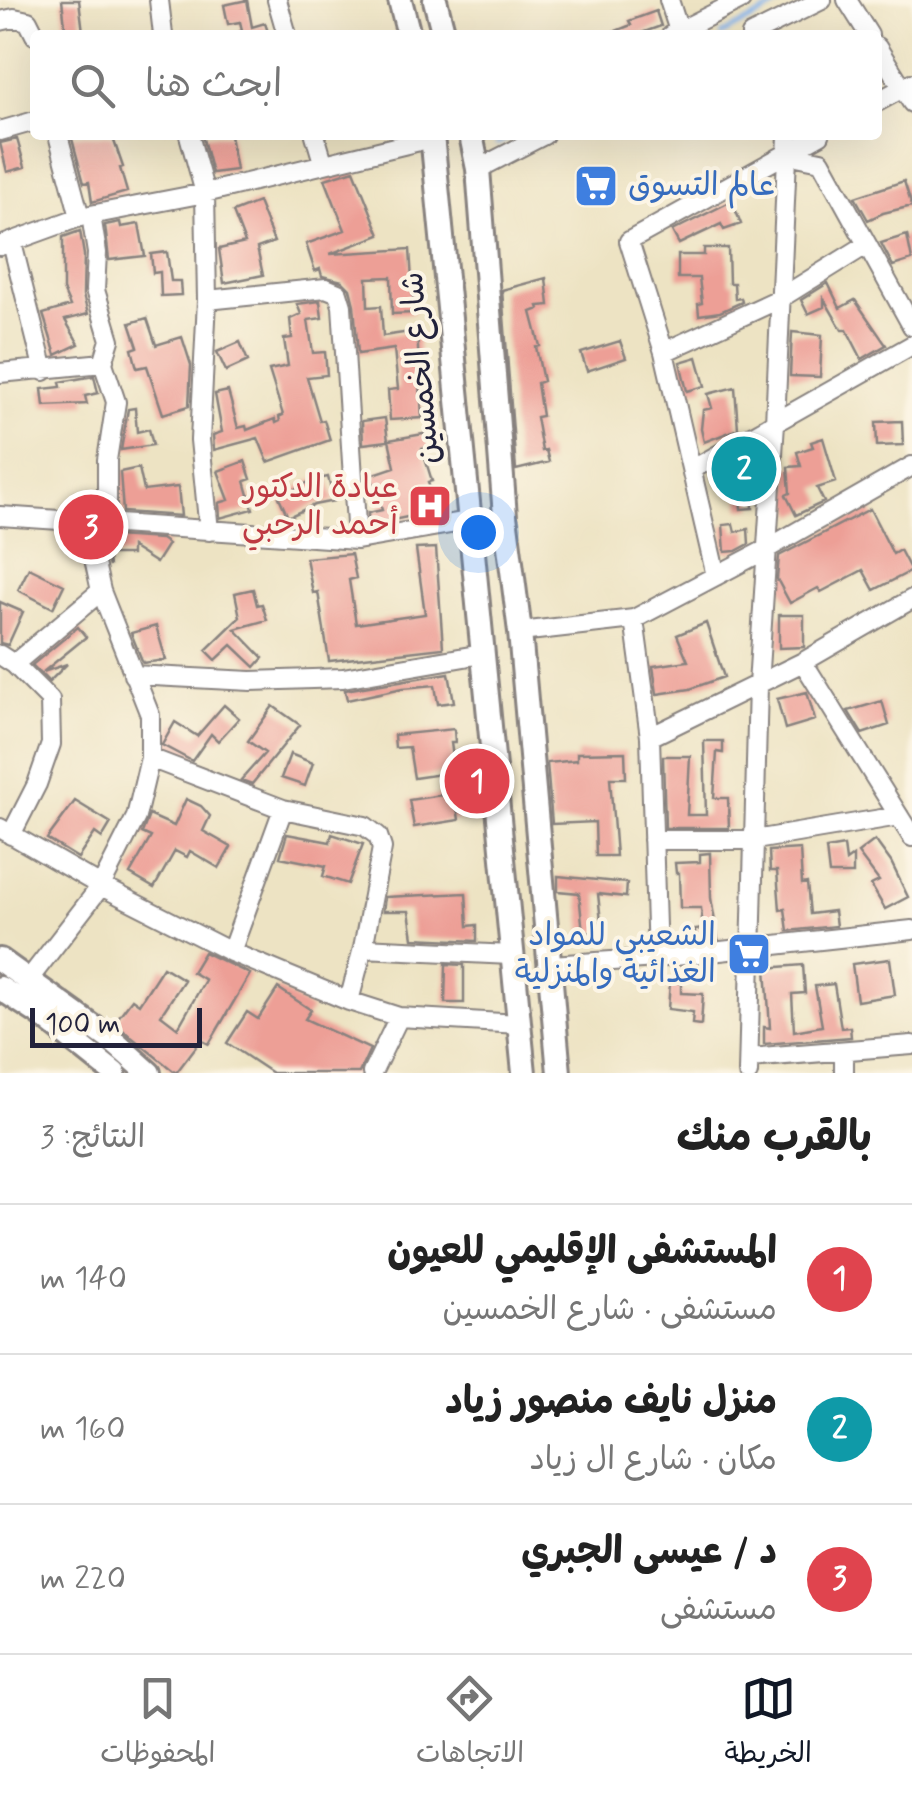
<!DOCTYPE html>
<html lang="ar">
<meta charset="utf-8">
<style>
:root{--surface:#fff;--page:#f6f6f6;--text:#222;--muted:#767676;--line:#e0e0e0;--accent:#111827}
body{margin:0;font-family:Mynerve,"Playpen Sans Arabic",sans-serif;background:var(--page);color:var(--text);direction:rtl}
.scale{position:absolute;left:30px;bottom:25px;width:172px;box-sizing:border-box;padding-left:10px;border:5px solid #22223b;border-top:0;font-size:28px;line-height:35px;white-space:nowrap;color:#22223b;-webkit-text-stroke:8px #fcf5e5;paint-order:stroke}
.you{position:absolute;left:478px;top:532px;width:35px;height:35px;margin:-25px;border:8px solid #fff;border-radius:50%;background:#1a73e8;box-shadow:0 0 0 15px #1a73e833}
.badge{display:grid;place-items:center;width:65px;height:65px;border-radius:50%;background:var(--accent);color:#fff;font-size:32px;font-weight:700}
.pin{position:absolute;translate:-50% -50%;border:5px solid #fff;box-shadow:0 2px 10px #0006}
.list{margin:0;padding:0;list-style:none}
h2{display:flex;justify-content:space-between;align-items:center;height:130px;margin:0;padding:0 40px;font-size:42px}
h2 small{font-size:32px;font-weight:400;color:var(--muted)}
.list li{display:grid;grid-template-columns:65px 1fr auto;gap:30px;align-items:center;box-sizing:border-box;height:150px;padding:0 40px;border-top:2px solid var(--line)}
.list b{display:block;font-size:38px;white-space:nowrap}
.list p{margin:0;font-size:32px;white-space:nowrap;color:var(--muted)}
.list em{font-size:32px;font-style:normal;color:var(--muted)}
.icon{flex:none;width:55px;height:55px;fill:none;stroke:currentColor;stroke-width:2;stroke-linecap:round;stroke-linejoin:round}
.map{position:relative;flex:none;width:912px;height:1073px;overflow:hidden;direction:ltr}
.search{position:absolute;background:var(--surface);box-shadow:0 10px 40px #0002;left:30px;right:30px;top:30px;height:110px;display:flex;align-items:center;gap:25px;box-sizing:border-box;padding:0 35px;border-radius:10px;color:var(--muted);font-size:38px}
.sheet{height:580px;background:var(--surface)}
nav{display:flex;justify-content:space-around;align-items:center;box-sizing:border-box;height:140px;border-top:2px solid var(--line);background:var(--surface);font-size:28px;color:var(--muted)}
nav a{display:grid;justify-items:center;gap:5px}
nav .on{color:var(--accent)}
.map>svg:first-child{display:block}
.lines{fill:none;stroke-linecap:round;stroke-linejoin:round}
.stream{stroke:#82b5ef;stroke-width:4}
.building{fill:#ed9f96}
.minor-casing{stroke:#88827f;stroke-width:22}
.major-casing{stroke:#88827f;stroke-width:28}
.minor{stroke:#fff;stroke-width:18}
.major{stroke:#fff;stroke-width:22}
.labels{text-anchor:middle;dominant-baseline:central;stroke-width:8;stroke-linejoin:round;paint-order:stroke}
.shop-label{font-size:32px;fill:#366cbe;stroke:#fcf5e5;text-anchor:start}
.street-label{font-size:32px;fill:#22223b;stroke:#fcf5e5}
.health-label{font-size:32px;fill:#be3a42;stroke:#fcf5e5;text-anchor:end}
</style>
<div class="map">
<svg width="912" height="1073" viewBox="0 0 912 1073">
<rect width="100%" height="100%" fill="#fcf5e5"/>
<filter id="ink" filterUnits="userSpaceOnUse"><feTurbulence type="fractalNoise" baseFrequency=".01" numOctaves="2"/><feDisplacementMap in="SourceGraphic" scale="20" xChannelSelector="R" yChannelSelector="G"/><feConvolveMatrix kernelMatrix="1 2 1 2 8 2 1 2 1" color-interpolation-filters="sRGB"/></filter>
<filter id="wash" filterUnits="userSpaceOnUse"><feTurbulence type="fractalNoise" baseFrequency=".0048" numOctaves="4" result="noise"/><feDisplacementMap in="SourceGraphic" scale="40" xChannelSelector="R" yChannelSelector="G"/><feGaussianBlur stdDeviation="2.25" result="paint"/><feColorMatrix in="noise" values="0 0 0 0 0 0 0 0 0 0 0 0 0 0 0 0 0 1.4 0 .05"/><feComposite in="paint" operator="in"/></filter>
<g filter="url(#wash)">
<rect width="100%" height="100%" fill="#ede3c3"/>
<g class="lines">
<path class="stream" d="M721,35l68,-35
M497,144l19,-9"/>
</g>
<g id="blocks">
<path class="building" d="M62,0h17l4,32 -17,2z
M247,0l5,27 13,-4 4,12h-35l8,-5 -2,-8 -12,2 -4,-19z
M656,11l5,15 -25,9h-30l25,-10 -2,-4z
M71,135h41l11,32 -3,1 7,24 -35,10 -3,-20 -5,1z
M202,135h28l6,35 -24,3z
M17,139l8,28 -18,5 -7,-29z
M354,170l26,65 -50,19 80,-5 4,64 -22,1 -1,-37 -24,1 1,29 13,-1 2,30 34,-5 5,87 -32,2 -2,-30 10,-1 -4,-40 -36,5 -4,-49 -4,-16 -8,-8 -20,-5 -2,-7 -5,2 -9,-27 39,-14 -20,-51z
M904,181l8,25 -29,7 -15,7 -13,-23z
M732,201l9,23 -17,6 -3,-6 -42,20 -7,-13z
M258,202l16,40 -17,6 6,27 -39,8 -5,-34 26,-6 -12,-31z
M120,222l1,5 18,-3 6,32 -36,4 -4,-35z
M80,231l4,24 -1,40 5,19 -23,6 14,24 -23,11 -13,-41 27,-8 -7,-16v-53z
M907,235l5,25 -19,6 -12,-23z
M704,248h24l1,35h5l1,16 6,-1 1,4 -22,10 -21,3 -1,-11 4,-1 -3,-25h-21v-23h26z
M167,252l4,29h9l1,14 -20,1 -1,-24 -7,1 -2,-19z
M546,278l3,27 -11,1 1,3 -8,3 9,34 -4,1 7,34 -6,2 5,33 -6,1 6,34 4,-1 3,12 -33,8 -14,-180z
M828,283l12,25 15,-8 31,45 -24,14 -15,-29h-5l-18,-31v8l-16,7 -7,-14z
M320,301l2,17 -14,2 5,33 12,-1 2,23 -20,2 13,44 4,-1 6,20 -62,22 -10,-24 -44,12 -1,-15 9,-3 -7,-38 13,-3 10,37 8,-2 1,4 28,-11 1,4 4,-2 -1,-4 4,-2 -14,-45 19,-4 -4,-27 8,-1 -2,-19 11,-5 -4,-10z
M147,318l9,27 26,-8 9,28 -2,41 -26,8 -16,-48 -10,2 -5,-19 6,-2 -8,-24z
M792,332l30,3 -2,42 -30,-1z
M620,341l6,17 -39,13 -6,-18z
M240,342l8,19 -22,10 -9,-19z
M697,357l8,29 -18,5 -7,-29z
M94,376l4,17 -13,3 2,8 -43,2 -2,-17 19,-2 -1,-5z
M735,387l3,42 -34,13 -3,-13 2,-19 9,-2 -4,-14z
M135,408l2,24 12,-3 4,16 -32,5 7,-41z
M385,418l3,23 -25,3 -1,-23z
M902,421l1,24 -26,1 -1,-24z
M429,433l3,14 -10,2 10,32 -4,1 8,29 -67,14 -1,-12 14,-3 -11,-35 24,-8 -6,-27z
M823,438l13,44 -19,6 7,14 -28,13 -10,-20 4,-2 -2,-26 13,-1 -4,-14 16,-5 -2,-5z
M749,455l4,53 -12,1 -4,-50z
M245,461l6,18 -6,2 8,28 -33,9 -1,-15 10,-3 -11,-29z
M139,468l5,23 34,-4 3,29 -58,-4 -3,-40z
M328,477l6,24 -20,4 -26,12 -9,-20 34,-17z
M870,509l23,45 7,-4 11,21 -37,19 -11,-20 -42,22 -3,-4 -28,15 -13,-24 2,-23z
M733,524l2,8 13,-3 1,15 -13,7 -11,1 -2,-27z
M115,536l46,3 7,5 -12,19 -25,-16v8h-23l1,12 -5,-22 11,-2z
M436,548l7,100 -114,13 -11,-69 -5,1 -7,-35 45,-4 5,24 -7,2 7,44 69,-10 -9,-65z
M29,568l35,17 -11,23 -35,-18z
M253,589l4,16 5,-1 5,16 -32,9 28,29 -8,9 -23,-22 -16,15 -10,-10 34,-33 -5,-24z
M0,602l23,10 -15,33 -8,-2z
M779,615h25v32l-25,1z
M706,623l18,54 -34,12 -33,5 -4,-28 35,-5 -11,-26z
M156,626l10,34 -23,3 -12,-30z
M78,627l8,10 -43,35 24,-8 -18,18 -17,-17z
M449,673l5,29 -16,2 -3,-19 -32,3 -56,12 -2,-10z
M807,692l8,28 -30,9 -8,-30z
M882,701l7,24 -27,9 -14,-23z
M224,705l15,13 -21,23 -7,-7 -19,27 -30,-16 13,-23 22,14z
M273,706l27,19 -48,59 -11,-4 24,-27 -17,-12z
M454,729l1,14h-4l4,29 -41,6 -5,-31 -14,1 -1,-13z
M704,741h19v12l-6,-1 -3,46h14l1,30h-64l-2,-72h27l-3,59h19z
M625,752l1,26h-16l6,78h-20l-1,-34 -43,2 -5,-61 30,-3v-7z
M290,754l23,9 -8,23 -24,-8z
M455,793l4,27 -45,7 -5,-27z
M186,799l15,7 9,10 -7,15 28,16 -12,21 -29,-17 -3,6 -12,-6 -21,37 -24,-14 21,-37 -9,-4 7,-18 25,11z
M75,801l36,22 -9,15 -7,-5 -17,25 -31,-19z
M287,834l43,8 2,-8 31,10 -15,40 -25,-8 3,-10 -46,-9z
M875,840l16,22 17,35 -23,12 -14,-24 8,-4 -21,-28z
M844,846l2,15 7,-5v18h-24l-3,-25z
M800,849l2,35 5,-1 3,31 24,-3 2,15 -48,5 -3,-22 -5,1 -3,-39h-7l-1,-20z
M710,853l1,45 7,41 -22,2 -1,-11 8,-1 -2,-21h-21l-1,-35h-3l-1,-10 25,-1v-8z
M558,876l69,7 -1,14 -28,-3 4,37 -19,2 -4,-40 -21,-2z
M466,893l2,33 9,-1v16l-64,-3 -4,-27h-26l2,-14z
M204,952l46,22 -41,70 -8,-4 -25,33 -62,-50 18,-24 7,5 24,-37 21,13 -23,35 17,13 27,-48 -13,-8z
M890,959l5,36 -38,6 -5,-37z
M446,964l18,1v38h-19z
M803,965l2,28 -13,1 2,37 28,-5 -7,-40 19,-2 7,44 9,-1 1,10 -87,7v-17l6,1 -4,-60z
M670,982l11,1v10l22,1 -2,31 -9,-1 1,-12 -25,-3z
M278,988l33,22 -6,9 65,30 -11,24h-87l-45,-30 20,-31 11,7z"/>
</g>
</g>
<g filter="url(#ink)">
<use href="#blocks" fill-opacity="0" stroke="#88827f" stroke-width="2.5"/>
<g class="lines">
<defs>
<path id="minor" d="M159,0l4,35
M277,0l10,35
M669,0l10,31
M847,0l22,35
M0,21l14,-3 14,3 7,14
M671,35l70,-35
M751,35l71,-35
M877,47l35,56
M877,102l35,-19
M0,131l35,-10
M58,135l22,82
M189,135l16,58 2,107 -7,140 9,91
M315,135l8,27
M787,154l34,7 91,165
M478,169l66,-34
M91,215l6,38 -2,37 15,50 -7,23 13,39 -9,58v61
M12,243l32,128
M0,246l80,-29 125,-24 227,-55
M207,300l119,-12 12,5 4,13 15,234
M664,352l115,-53 87,-54
M0,373l103,-10
M693,469l219,-124
M0,516l357,24 111,-19
M716,576l-52,-224 -35,-111 191,-106
M634,619l16,118 7,221
M520,632l114,-13 131,-69 147,-84
M0,655l14,9 36,36 1,44 -14,40 -26,51
M803,662l109,175
M14,664l87,-73
M133,675l118,6 92,-3 139,-24
M650,737l153,-75 109,-63
M150,758l133,51 82,17 13,10 4,12 -19,100 -14,53
M0,828l101,58 130,66 118,49 50,16 120,7
M653,840h102l144,-24
M363,948l148,7
M231,952l52,-143
M551,965l106,-7 255,-28
M29,979l72,-93 35,-69 14,-59v-43l-49,-124 -15,-68
M844,1052v21
M749,1058l163,-13
M372,1073l27,-56
M748,1073l10,-388 17,-262 13,-288"/>
<path id="major" d="M400,0l9,35
M435,0l9,35
M432,135l92,938
M471,135l7,34 27,347 15,116 39,441
M0,960l113,81 36,32
M0,988l40,26 74,59"/>
</defs>
<use href="#minor" class="minor-casing"/>
<use href="#major" class="major-casing"/>
<use href="#minor" class="minor"/>
<use href="#major" class="major"/>
</g>
</g>
<defs>
<symbol id="supermarket-square" viewBox="-11 -11 22 22"><rect x="-9" y="-9" width="18" height="18" rx="4" fill="#3f7fe0" stroke="#fcf5e5"/><path d="M-6-5.5h2.5l.6 2H6L4.5 2H-2.5L-4.4-4H-6ZM-1.5 3.2a1.3 1.3 0 1 0 .1 0ZM3 3.2a1.3 1.3 0 1 0 .1 0Z" fill="#fff"/></symbol>
<symbol id="hospital-square" viewBox="-11 -11 22 22"><rect x="-9" y="-9" width="18" height="18" rx="4" fill="#e0444e" stroke="#fcf5e5"/><path d="M-5-5h3v3.5h4V-5h3V5h-3V1.5h-4V5h-3Z" fill="#fff"/></symbol>
</defs>
<g fill-rule="evenodd">
<use href="#supermarket-square" x="571" y="161" width="50" height="50"/>
<use href="#hospital-square" x="405" y="481" width="50" height="50"/>
<use href="#supermarket-square" x="724" y="929" width="50" height="50"/>
</g>
<g class="labels">
<g class="shop-label">
<text x="628" y="186">عالم التسوق</text>
<text x="716" y="936" text-anchor="end">الشعيبي للمواد<tspan x="716" dy="37">الغذائية والمنزلية</tspan></text>
</g>
<g class="street-label">
<text transform="translate(421 368) rotate(-95)">شارع الخمسين</text>
</g>
<g class="health-label">
<text x="398" y="488">عيادة الدكتور<tspan x="398" dy="37">أحمد الرحبي</tspan></text>
</g>
</g>
</svg>
<div class="scale">100 m</div>
<div class="you"></div>
<div class="pin badge" style="left:477px;top:781px;background:#e0444e">1</div>
<div class="pin badge" style="left:744px;top:469px;background:#0f9aa8">2</div>
<div class="pin badge" style="left:91px;top:527px;background:#e0444e">3</div>
<div class="search"><svg class="icon" aria-label="search" viewBox="0 0 24 24"><circle cx="10" cy="10" r="6"/><path d="M15 15l6 6"/></svg>ابحث هنا</div>
</div>
<section class="sheet">
<h2>بالقرب منك<small>النتائج: 3</small></h2>
<ul class="list">
<li><span class="badge" style="background:#e0444e">1</span><div><b>المستشفى الإقليمي للعيون</b><p>مستشفى · شارع الخمسين</p></div><em>140 m</em></li>
<li><span class="badge" style="background:#0f9aa8">2</span><div><b>منزل نايف منصور زياد</b><p>مكان · شارع ال زياد</p></div><em>160 m</em></li>
<li><span class="badge" style="background:#e0444e">3</span><div><b>د / عيسى الجبري</b><p>مستشفى</p></div><em>220 m</em></li>
</ul>
</section>
<nav>
<a class="on"><svg class="icon" aria-label="map" viewBox="0 0 24 24"><path d="M3 6l6-2 6 2 6-2v14l-6 2-6-2-6 2zM9 4v14M15 6v14"/></svg>الخريطة</a>
<a><svg class="icon" aria-label="directions" viewBox="0 0 24 24"><path d="M12 3l9 9-9 9-9-9zM9 14v-3h6M13 9l2 2-2 2"/></svg>الاتجاهات</a>
<a><svg class="icon" aria-label="saved" viewBox="0 0 24 24"><path d="M7 4h10v16l-5-4-5 4z"/></svg>المحفوظات</a>
</nav>
